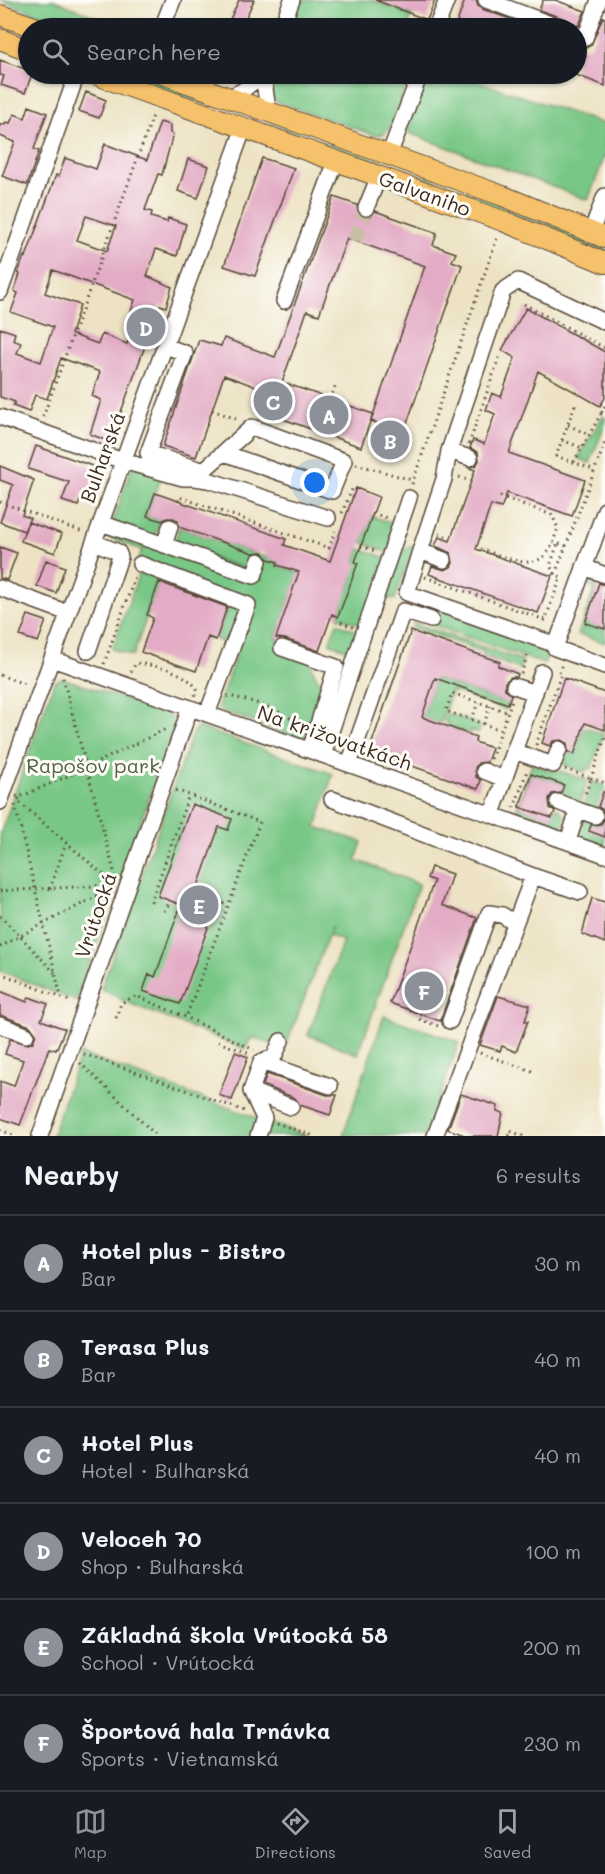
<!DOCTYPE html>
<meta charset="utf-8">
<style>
:root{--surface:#171b24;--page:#20242c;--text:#f1f3f6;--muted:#9ea1a6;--line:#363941;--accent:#8c9099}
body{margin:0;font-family:Mali,sans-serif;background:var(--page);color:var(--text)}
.you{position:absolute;left:315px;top:483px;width:21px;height:21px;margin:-15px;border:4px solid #fff;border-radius:50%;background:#1a73e8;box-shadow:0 0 0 9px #1a73e833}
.badge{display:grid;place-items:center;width:39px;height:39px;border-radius:50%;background:var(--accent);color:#fff;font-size:20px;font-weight:700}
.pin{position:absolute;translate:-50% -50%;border:3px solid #fff;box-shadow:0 2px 6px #0006}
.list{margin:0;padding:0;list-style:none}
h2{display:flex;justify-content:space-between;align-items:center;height:78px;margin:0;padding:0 24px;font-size:26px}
h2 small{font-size:20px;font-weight:400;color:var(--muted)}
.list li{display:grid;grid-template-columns:39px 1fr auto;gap:18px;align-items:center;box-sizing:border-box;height:96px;padding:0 24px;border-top:2px solid var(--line)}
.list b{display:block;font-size:22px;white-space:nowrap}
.list p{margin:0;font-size:20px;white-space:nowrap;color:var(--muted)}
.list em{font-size:20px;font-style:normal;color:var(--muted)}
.icon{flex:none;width:33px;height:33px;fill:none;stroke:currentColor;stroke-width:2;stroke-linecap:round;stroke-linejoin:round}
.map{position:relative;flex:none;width:605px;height:1136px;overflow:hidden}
.search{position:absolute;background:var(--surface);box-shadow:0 2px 4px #0004;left:18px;right:18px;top:18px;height:66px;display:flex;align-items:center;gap:15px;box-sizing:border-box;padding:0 21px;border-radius:33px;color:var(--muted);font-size:22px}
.sheet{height:654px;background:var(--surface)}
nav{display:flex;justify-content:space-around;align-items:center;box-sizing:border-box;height:84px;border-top:2px solid var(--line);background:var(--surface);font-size:16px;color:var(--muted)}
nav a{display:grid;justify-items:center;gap:3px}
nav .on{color:var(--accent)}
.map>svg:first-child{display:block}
.green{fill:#79c786;stroke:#5a7852;stroke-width:1.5}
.building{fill:#e3abc5;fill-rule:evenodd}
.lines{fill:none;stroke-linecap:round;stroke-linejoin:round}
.minor-tunnel{stroke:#c9bea3;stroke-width:15;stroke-dasharray:15 8;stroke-linecap:butt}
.minor-casing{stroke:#564637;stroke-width:18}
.major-casing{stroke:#564637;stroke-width:22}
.path{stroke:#564637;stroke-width:3;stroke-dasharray:1.5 4.5;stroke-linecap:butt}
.minor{stroke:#fff;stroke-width:15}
.major{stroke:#f5c16b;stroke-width:20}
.labels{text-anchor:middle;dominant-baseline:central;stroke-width:6;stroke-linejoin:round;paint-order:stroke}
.street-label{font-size:20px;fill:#3b2a1e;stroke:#fdfcf7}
.park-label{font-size:20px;fill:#516142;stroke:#fdfcf7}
</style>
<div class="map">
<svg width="605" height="1136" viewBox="0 0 605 1136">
<rect width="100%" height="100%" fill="#fdfcf7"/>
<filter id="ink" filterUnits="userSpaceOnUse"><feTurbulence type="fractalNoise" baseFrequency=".0167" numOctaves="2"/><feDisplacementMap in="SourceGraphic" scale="12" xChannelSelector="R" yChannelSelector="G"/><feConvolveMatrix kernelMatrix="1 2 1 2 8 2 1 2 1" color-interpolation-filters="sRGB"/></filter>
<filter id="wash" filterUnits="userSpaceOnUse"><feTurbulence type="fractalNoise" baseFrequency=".008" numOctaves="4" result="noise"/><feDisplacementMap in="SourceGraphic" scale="24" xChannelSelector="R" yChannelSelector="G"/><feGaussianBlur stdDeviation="1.35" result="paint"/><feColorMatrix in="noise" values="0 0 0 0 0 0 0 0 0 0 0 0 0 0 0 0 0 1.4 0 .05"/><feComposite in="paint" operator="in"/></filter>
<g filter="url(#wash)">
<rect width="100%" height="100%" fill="#ede3c4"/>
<path class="green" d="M0,0h54l69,28h-46z
M300,0h72l40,15 -5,13h-119z
M120,74h20l75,27 -2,6z
M272,74h138l-19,52 -7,8 -10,1 -99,-34 -4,-5z
M429,74h27l148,50 1,-3v35l-17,44 -181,-68z
M272,124l238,83 95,39v8l-336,-126z
M603,416l2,2v6l-15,39 -12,-5z
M133,465l29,10 -15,41 13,4 -6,18 -42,-15z
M372,516l27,10 -10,27 -27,-11z
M179,527l99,35 -1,3 22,8 -23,65 7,3 29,23 1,7 11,17 -18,53 -89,-32 22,-63 -23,-6 12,-34 -4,-2 2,-4 -39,-13 -1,4 -27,-9 -26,74 -21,-7 28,-78 -4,-4 6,-17 -34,-13 2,-8 142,42 -78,-26z
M414,546l-19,53 -14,-1 18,-48z
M360,549l28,9 -25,67 -25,-8 5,-14 -6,-2 11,-11 9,-27 -2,-1z
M586,577l19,6v10l-20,29 20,7v14l-27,-9 17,-45 -4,-2v-2l-9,-4z
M430,606l120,42 -6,16 -111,-39 -5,-10z
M337,623l23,9 -6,20 -25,-9z
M414,623l109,38 -3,8 -37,-13 1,-4 -72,-25z
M62,678l104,35 6,6 1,13 -97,269 -76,-30v-136l54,-153z
M435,678l73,26 -2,6 -54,-19 -12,33 -18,-7z
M447,713l33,12 -2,8 -7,-3 -2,4 -23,-8 1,-4 -3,-1z
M198,727l135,47 -17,53 46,15 -6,18 63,24 -61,170 -50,-19 35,-94 -14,-6 3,-9 -45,117 -13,2 -22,-8 -7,12 -119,-47 -25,-13 92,-257z
M584,727l20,7 -13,35 -4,-1 -2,4 -25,-9 4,-12 10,3z
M532,764l24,8 1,-2 30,10 -7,23 -20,-7 3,-11 -32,-11 -12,32 33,12 4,-11c6,4 9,7 9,15l-2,3 -8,3 -40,-14z
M592,781l13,5v60l-25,-9 -2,-3 2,-11 8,-3 -4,-16z
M384,1016l75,26 -33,94 -83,-1z
M80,1054l227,82h-255z"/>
<g id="blocks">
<path class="building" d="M239,0h15l-13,28h-15z
M375,0h60l-8,20z
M465,0h11l2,6 4,3 28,10 -3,9h-52z
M543,0h12l30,11 -6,14 -9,1 -5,-7 -26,-9z
M603,17l2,1v68l-29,-11v-30l10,3 5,-3z
M0,60l28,10v4h4l-7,19 -24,-8 3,-9 -4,-1z
M86,92l20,8 -7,18 -20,-7z
M29,106l18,7 -13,36 5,2 -12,34 -25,-9 13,-34 -15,-6v-12l5,1 1,-3 4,1 4,-9 11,4z
M160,122l10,3v8l3,1 -11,41 -4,-1 -13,36 7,2 -1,5 16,5 1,-4 18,6 -9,32 -21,-7 -9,27 25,11 -6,20 -6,-2 -50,137 -20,-8 11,-34 -9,-4 8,-24 -39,-14 -14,41 -12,-4 -6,17 -16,-6 2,-4 -15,-5v-69l15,5 -2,7 8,3 -4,10 24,9 12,-35 -42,-15 7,-19 -4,-2 6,-17 -2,-1 6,-17 2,1 1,-3 29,-79 3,1 6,-18 31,11 9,-25 42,16zM86,216l30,10 -9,25 -30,-11zM53,270l82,30 -6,17 8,2 -10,25 -25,-10 -4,10 -27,-10 9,-29 -35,-12z
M262,158l32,10 -39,108 -31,-10z
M188,159l21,7 -11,32 -20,-7z
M334,197l23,8 1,8 5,4 8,-1 4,-5 62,22 -4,12 23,8 -4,8 10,4 -58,167 -33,-11 54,-155 -78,-28 -28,77 -12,-4 -25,71 91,32 -12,33 -103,-37 7,-20 -41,-15 -28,82 -33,-11 36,-106 22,6 3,-8 51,19z
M526,308l79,44v46l-5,8 -62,-35 -29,82 76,27 -13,36 -65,-23 -6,15 -10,-3 -15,44 76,27 -14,37 -109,-39 3,-8 13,4 6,-3 2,-4 -2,-10 -16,-7 4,-9 11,4 25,-71 -8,-3 9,-1 3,-6 -1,-8 -8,-4 3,-8 11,4 11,-30 -9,-4 6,-17 9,4 14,-39 -13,-8z
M36,446l59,21 -1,3 5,2 -5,16 -3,-1 -2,7 -6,-2 -5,14 -16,-5 7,-19 -41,-13z
M0,466l34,14 -12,35 8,3 -6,13 -24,-9 13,-37 -13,-5z
M356,488l23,9 -24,65 3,1 -20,54 -6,-3 -13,37 -34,-12 -9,-1 23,-66 -22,-7 1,-3 -10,-3 -5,-7 -10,1 -74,-26 -1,-6 -4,-3h-7l-5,3 -15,-5 8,-23 131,46 -2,6 46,16z
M28,522l34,12 -7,19 -34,-12z
M0,547l17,6 -10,27 -7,-2z
M46,560l19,7 -9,26 -19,-7z
M159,582l68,25 -11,33 -8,-3 -12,34 -55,-19 12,-34 -6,-3z
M599,583l6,2v44l-20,-6z
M28,615l18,6 -8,21 -18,-6z
M411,631l89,31 -2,4 20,8 -1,3h-6l-6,5v7l6,6 -3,9 -73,-26 -13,39 54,20 -1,5 17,6 -5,14 -9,1 -3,5 1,9 5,3 -3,9 -109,-38z
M564,678l41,15v37l-20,-7 -11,32 -6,-3 -1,-9 -5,-3 -9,1 -3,5 -8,-3z
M531,774l33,11 -3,8 -9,1 -3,5 1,9 5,3 -3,7 -33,-11z
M603,792h2v45l-16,-6 2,-6 10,-1 3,-5 -1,-9 -5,-3z
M192,804l40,15 -4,11 -9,-3 -21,59 22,9 -40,109 -37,-13 6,-17 6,3 26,-72 -23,-9z
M431,867l21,7 -10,31 35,13 -37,103 -50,-18 44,-122 -7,-3z
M592,898l13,4v41l-23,-9z
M0,991l27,11 2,-5 19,7 -7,16 24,9 -9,21 -7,-2 -29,77 -20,-7v-37l14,5 9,-26 -18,-6 5,-15 18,5 5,-2 3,-8 -6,-8 -30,-11z
M498,996l32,9 -5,16h3l-12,31 -14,-6 -2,5 -20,-6z
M235,1052l13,5 -16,43 -13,-5z
M267,1074l60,21h10l-7,20 -30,-10 -5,-7 -32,-13z
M461,1094l37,12 -1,5 6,2 -5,23h-31l-19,-7z"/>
</g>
</g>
<g filter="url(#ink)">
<use href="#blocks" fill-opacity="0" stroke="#564637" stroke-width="1.5"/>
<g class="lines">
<path class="minor-tunnel" d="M355,241l11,-33"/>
<defs>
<path id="minor" d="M486,0l75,28
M162,28l11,-28
M281,28l11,-28
M436,28l11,-28
M576,34l9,4 14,-38
M263,74l5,36
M230,97l12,-6 21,-17
M389,155l31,-81
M366,208l13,-32
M591,232l14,-36
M0,292l77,-218
M284,301l52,-140
M165,346l20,7 -37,100 56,18
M0,417l123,44 60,17h12l57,-51 92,34 -12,30 -108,-38
M449,451l21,7
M195,478l13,2 120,38
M605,510l-50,138 50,18
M101,523l153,53 5,-15
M164,545l6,-18
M420,551l24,-72 5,-28 54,-160 15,-10 87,41
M444,560l-24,-9 -13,42 149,52
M140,564l108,41 -41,109
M584,567l21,8
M0,588l68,25
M282,648l54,19 -26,83
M88,651l32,-94 -2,-5 -24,-10
M52,659l553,196
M514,686l21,7
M514,751l39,14 6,-16
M323,755l86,-257
M349,764l54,-153 28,9
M484,771l20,8
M332,799l201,77 -98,260
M0,802l244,-675
M558,802l20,8
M492,814l50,-142
M568,841l10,-31 17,6
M533,876l47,16
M450,1021l39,-108 13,2 13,8
M0,1025l26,10
M261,1062l13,-5 7,-16
M251,1091l40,16
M40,1136l150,-428
M258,1136l6,-18 -13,-27 10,-29 69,24"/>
<path id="major" d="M0,15l37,13
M0,39l28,11
M94,74l409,147 102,42
M163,74l340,122 102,42"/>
</defs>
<use href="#minor" class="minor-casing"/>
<use href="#major" class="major-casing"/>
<path class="path" d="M416,28l4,-10
M524,304l81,44
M330,399l6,-15
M575,405l-19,51 39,14
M605,406l-3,6 3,2
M212,410l27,10
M43,417l111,-304
M568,425l21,10
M562,440l20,8
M469,444l31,-89
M574,462l28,-50
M356,464l56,16
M459,477l12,4
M412,484l86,-249
M500,496l52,19 6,13 -5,14
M178,501l1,-4 150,51 6,-17
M0,502l83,30
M342,513l11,-26
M373,513l16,6
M439,534l12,4
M361,546l14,5
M566,546l39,-103
M555,574l-5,-8 8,-23
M425,577l120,43 16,-43 -6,-3 11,-28 -13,-4c-12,35 -47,15 -72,7
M341,622l12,5
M104,664l31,-87
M131,672l5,-9c21,3 48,7 61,26l-2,7
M559,673l3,-9
M521,674l7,-21
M0,675l27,10
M63,678l52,197
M227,696c26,4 56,15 77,31
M472,720l6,-18
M484,724l6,-18
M501,730l-55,-19 6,-18 55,19
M605,738l-14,40 14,5
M536,745l25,-71
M491,759l21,-59
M565,769l26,9 -7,19
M176,790l84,32 -74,195
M16,796l4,1 66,-29 82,-40
M19,798l-1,3 95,82 1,-2
M15,805l46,192
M514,808l13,-37
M50,889l16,-46
M0,891l112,-6
M151,902l38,-107
M217,902l11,3
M164,911l7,-10
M0,916l20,20 89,-46
M0,947l20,-11 35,37
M0,973l72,29
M421,1014l-2,5 19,7
M116,1018l5,-15 15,-7 50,21 68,33
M218,1042l33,12
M480,1053l52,18
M84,1054l161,57
M80,1063l77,73
M276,1123l38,13
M0,1130l16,6
M509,1136l1,-5 13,5"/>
<use href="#minor" class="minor"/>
<use href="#major" class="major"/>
</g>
</g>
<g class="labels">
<g class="street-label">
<text transform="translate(425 193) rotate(20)">Galvaniho</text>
<text transform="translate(102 457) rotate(-70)">Bulharská</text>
<text transform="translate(335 737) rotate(19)">Na križovatkách</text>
<text transform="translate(95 915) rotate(-71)">Vrútocká</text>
</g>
<g class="park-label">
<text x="93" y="765">Rapošov park</text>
</g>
</g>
</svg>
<div class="you"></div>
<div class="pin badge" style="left:329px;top:415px">A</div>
<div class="pin badge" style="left:390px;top:440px">B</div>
<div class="pin badge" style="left:273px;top:401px">C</div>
<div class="pin badge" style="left:146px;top:327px">D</div>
<div class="pin badge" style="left:199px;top:905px">E</div>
<div class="pin badge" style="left:424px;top:991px">F</div>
<div class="search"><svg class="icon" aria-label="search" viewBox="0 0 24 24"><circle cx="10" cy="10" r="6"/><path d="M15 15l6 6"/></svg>Search here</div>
</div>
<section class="sheet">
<h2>Nearby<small>6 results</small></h2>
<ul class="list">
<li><span class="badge">A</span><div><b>Hotel plus - Bistro</b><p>Bar</p></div><em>30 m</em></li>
<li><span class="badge">B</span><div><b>Terasa Plus</b><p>Bar</p></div><em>40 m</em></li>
<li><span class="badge">C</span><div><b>Hotel Plus</b><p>Hotel · Bulharská</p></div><em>40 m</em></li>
<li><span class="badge">D</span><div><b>Veloceh 70</b><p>Shop · Bulharská</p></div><em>100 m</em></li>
<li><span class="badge">E</span><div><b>Základná škola Vrútocká 58</b><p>School · Vrútocká</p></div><em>200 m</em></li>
<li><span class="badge">F</span><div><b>Športová hala Trnávka</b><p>Sports · Vietnamská</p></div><em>230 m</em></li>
</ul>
</section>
<nav>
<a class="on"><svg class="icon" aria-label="map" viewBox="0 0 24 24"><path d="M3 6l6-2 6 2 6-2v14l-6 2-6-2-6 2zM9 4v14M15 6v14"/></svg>Map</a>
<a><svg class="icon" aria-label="directions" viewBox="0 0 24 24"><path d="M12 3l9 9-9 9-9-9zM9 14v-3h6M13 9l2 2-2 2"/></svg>Directions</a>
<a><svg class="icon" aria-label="saved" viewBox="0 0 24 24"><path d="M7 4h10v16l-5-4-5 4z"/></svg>Saved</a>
</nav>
